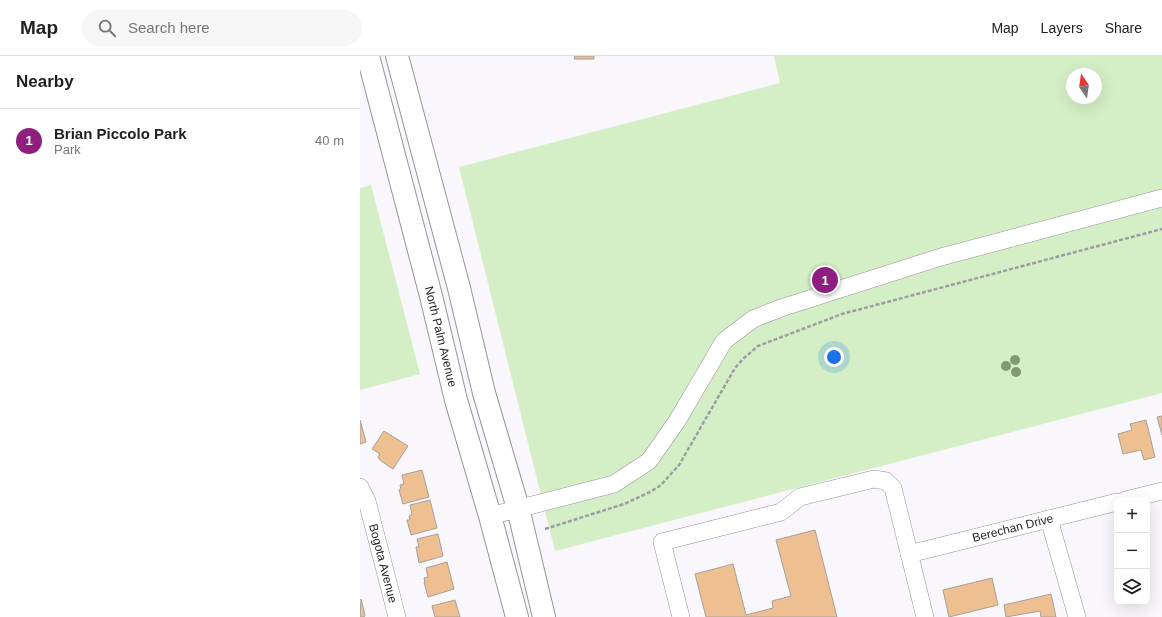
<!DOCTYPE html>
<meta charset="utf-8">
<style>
:root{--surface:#fff;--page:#f6f6f6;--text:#202124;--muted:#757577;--line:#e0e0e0;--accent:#8f1e7f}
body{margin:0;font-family:Arial,sans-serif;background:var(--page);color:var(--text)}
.controls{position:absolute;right:12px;bottom:12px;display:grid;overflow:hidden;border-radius:8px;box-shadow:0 4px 16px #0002}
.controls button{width:36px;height:36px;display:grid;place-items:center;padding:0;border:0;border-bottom:1px solid var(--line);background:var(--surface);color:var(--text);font:20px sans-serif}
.compass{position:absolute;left:706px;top:12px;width:36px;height:36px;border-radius:50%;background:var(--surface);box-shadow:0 4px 16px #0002;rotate:347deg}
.you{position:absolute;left:474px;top:301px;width:14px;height:14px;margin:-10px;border:3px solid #fff;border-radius:50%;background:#1a73e8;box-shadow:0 0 0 6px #1a73e833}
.badge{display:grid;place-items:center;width:26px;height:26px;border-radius:50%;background:var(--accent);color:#fff;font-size:13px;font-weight:700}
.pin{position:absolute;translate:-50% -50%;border:2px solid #fff;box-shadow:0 1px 4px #0006}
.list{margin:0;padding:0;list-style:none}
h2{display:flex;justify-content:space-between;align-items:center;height:52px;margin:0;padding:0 16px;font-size:17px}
h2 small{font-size:13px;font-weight:400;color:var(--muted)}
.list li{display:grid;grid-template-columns:26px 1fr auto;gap:12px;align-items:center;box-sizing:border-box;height:64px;padding:0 16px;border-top:1px solid var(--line)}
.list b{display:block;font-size:15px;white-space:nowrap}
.list p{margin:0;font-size:13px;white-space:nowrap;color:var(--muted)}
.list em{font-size:13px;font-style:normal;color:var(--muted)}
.icon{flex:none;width:22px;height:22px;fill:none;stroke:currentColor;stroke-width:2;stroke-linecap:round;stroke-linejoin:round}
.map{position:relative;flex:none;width:802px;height:561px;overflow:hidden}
header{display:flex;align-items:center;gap:24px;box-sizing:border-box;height:56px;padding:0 20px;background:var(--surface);border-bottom:1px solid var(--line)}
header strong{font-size:19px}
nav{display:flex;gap:22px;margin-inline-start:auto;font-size:14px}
.search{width:280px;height:36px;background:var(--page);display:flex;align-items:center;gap:10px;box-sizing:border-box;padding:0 14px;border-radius:22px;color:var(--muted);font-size:15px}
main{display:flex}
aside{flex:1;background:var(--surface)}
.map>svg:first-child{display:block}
.green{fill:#d4efc5;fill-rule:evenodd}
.building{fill:#eec091;stroke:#a5a09b}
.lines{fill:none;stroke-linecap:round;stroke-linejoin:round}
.minor-casing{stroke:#97949a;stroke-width:18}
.major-casing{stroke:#97949a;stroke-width:24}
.path{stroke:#9f9da1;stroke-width:2.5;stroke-dasharray:4 2;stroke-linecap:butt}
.minor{stroke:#fff;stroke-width:17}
.major{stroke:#fff;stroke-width:22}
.tree{fill:#849971}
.labels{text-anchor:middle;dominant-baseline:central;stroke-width:4;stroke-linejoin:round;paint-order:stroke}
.street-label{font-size:12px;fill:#242325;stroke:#fff}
</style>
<header>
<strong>Map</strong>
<div class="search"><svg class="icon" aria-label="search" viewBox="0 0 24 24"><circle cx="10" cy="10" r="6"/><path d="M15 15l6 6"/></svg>Search here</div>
<nav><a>Map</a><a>Layers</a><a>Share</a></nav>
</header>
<main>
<aside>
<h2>Nearby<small></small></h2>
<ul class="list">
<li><span class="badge">1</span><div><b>Brian Piccolo Park</b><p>Park</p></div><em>40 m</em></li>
</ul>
</aside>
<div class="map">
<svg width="802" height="561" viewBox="0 0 802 561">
<rect width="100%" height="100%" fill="#f9f6fc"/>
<path class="green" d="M414,0h388v337l-607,158 -96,-384 321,-84zM712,18h24v24h-24z
M11,129l49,189 -60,16v-202z"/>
<path class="building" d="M215,0h19v3h-20z
M802,360v19l-5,-18z
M0,364l6,22 -6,2z
M786,364l9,37 -11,3 -3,-10 -18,4 -5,-20 14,-4 -2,-6z
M24,375l24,15 -15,23 -12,-8 -3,-4 2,-3 -8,-5z
M62,414l7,27 -26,7 -4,-14 2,-1 -1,-4 4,-1 -2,-9z
M70,444l7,28 -26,7 -4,-15h3l-1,-4 3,-1 -2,-10z
M455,474l22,87h-131l-11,-43 38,-10 13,51 27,-7 -1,-7 19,-5 -15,-56z
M78,478l5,22 -24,7 -3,-16h3l-2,-8z
M87,506l7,27 -26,8 -4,-15h1l-1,-4 4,-1 -2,-9z
M632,522l6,27 -49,12 -6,-27z
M691,538l5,23h-15l-1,-6 -34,6 -2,-12z
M1,543l4,16 -1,2h-4z
M95,544l5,17h-25l-3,-11z"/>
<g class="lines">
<defs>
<g id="minor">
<path id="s1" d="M0,431l7,14 30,116"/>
<path d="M766,444l36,-9"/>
<path d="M130,460l124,-32 35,-23 28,-40 47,-80 29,-22 28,-11 160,-51 221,-59"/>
<path d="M689,463l28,98"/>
<path id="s2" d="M549,498l208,-52"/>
<path d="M321,561l-19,-75 119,-30 19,-15 74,-18 12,2 7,7 32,129"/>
</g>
<g id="major">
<path id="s3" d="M8,0l63,240 25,104 34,116 27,101"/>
<path d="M37,0l62,232 25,105 34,115 26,109"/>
</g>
</defs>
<use href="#minor" class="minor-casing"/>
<use href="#major" class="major-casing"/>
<path class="path" d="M185,473l79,-25 26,-12 11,-7 18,-20 56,-97 8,-9 15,-13 84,-32 320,-85"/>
<use href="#minor" class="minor"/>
<use href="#major" class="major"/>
</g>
<g class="tree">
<circle cx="655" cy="304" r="5"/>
<circle cx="646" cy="310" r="5"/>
<circle cx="656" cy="316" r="5"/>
</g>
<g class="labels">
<g class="street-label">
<text stroke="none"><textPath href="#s3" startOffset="290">North Palm Avenue</textPath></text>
<text stroke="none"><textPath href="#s2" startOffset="107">Berechan Drive</textPath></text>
<text stroke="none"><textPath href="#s1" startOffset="80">Bogota Avenue</textPath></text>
</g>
</g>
</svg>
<div class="controls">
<button>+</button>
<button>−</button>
<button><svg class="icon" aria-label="layers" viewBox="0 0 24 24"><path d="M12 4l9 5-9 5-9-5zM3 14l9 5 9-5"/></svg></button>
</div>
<svg class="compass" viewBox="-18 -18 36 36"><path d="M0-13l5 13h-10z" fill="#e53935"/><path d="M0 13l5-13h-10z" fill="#757577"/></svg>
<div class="you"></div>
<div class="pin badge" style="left:465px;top:224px">1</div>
</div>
</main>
